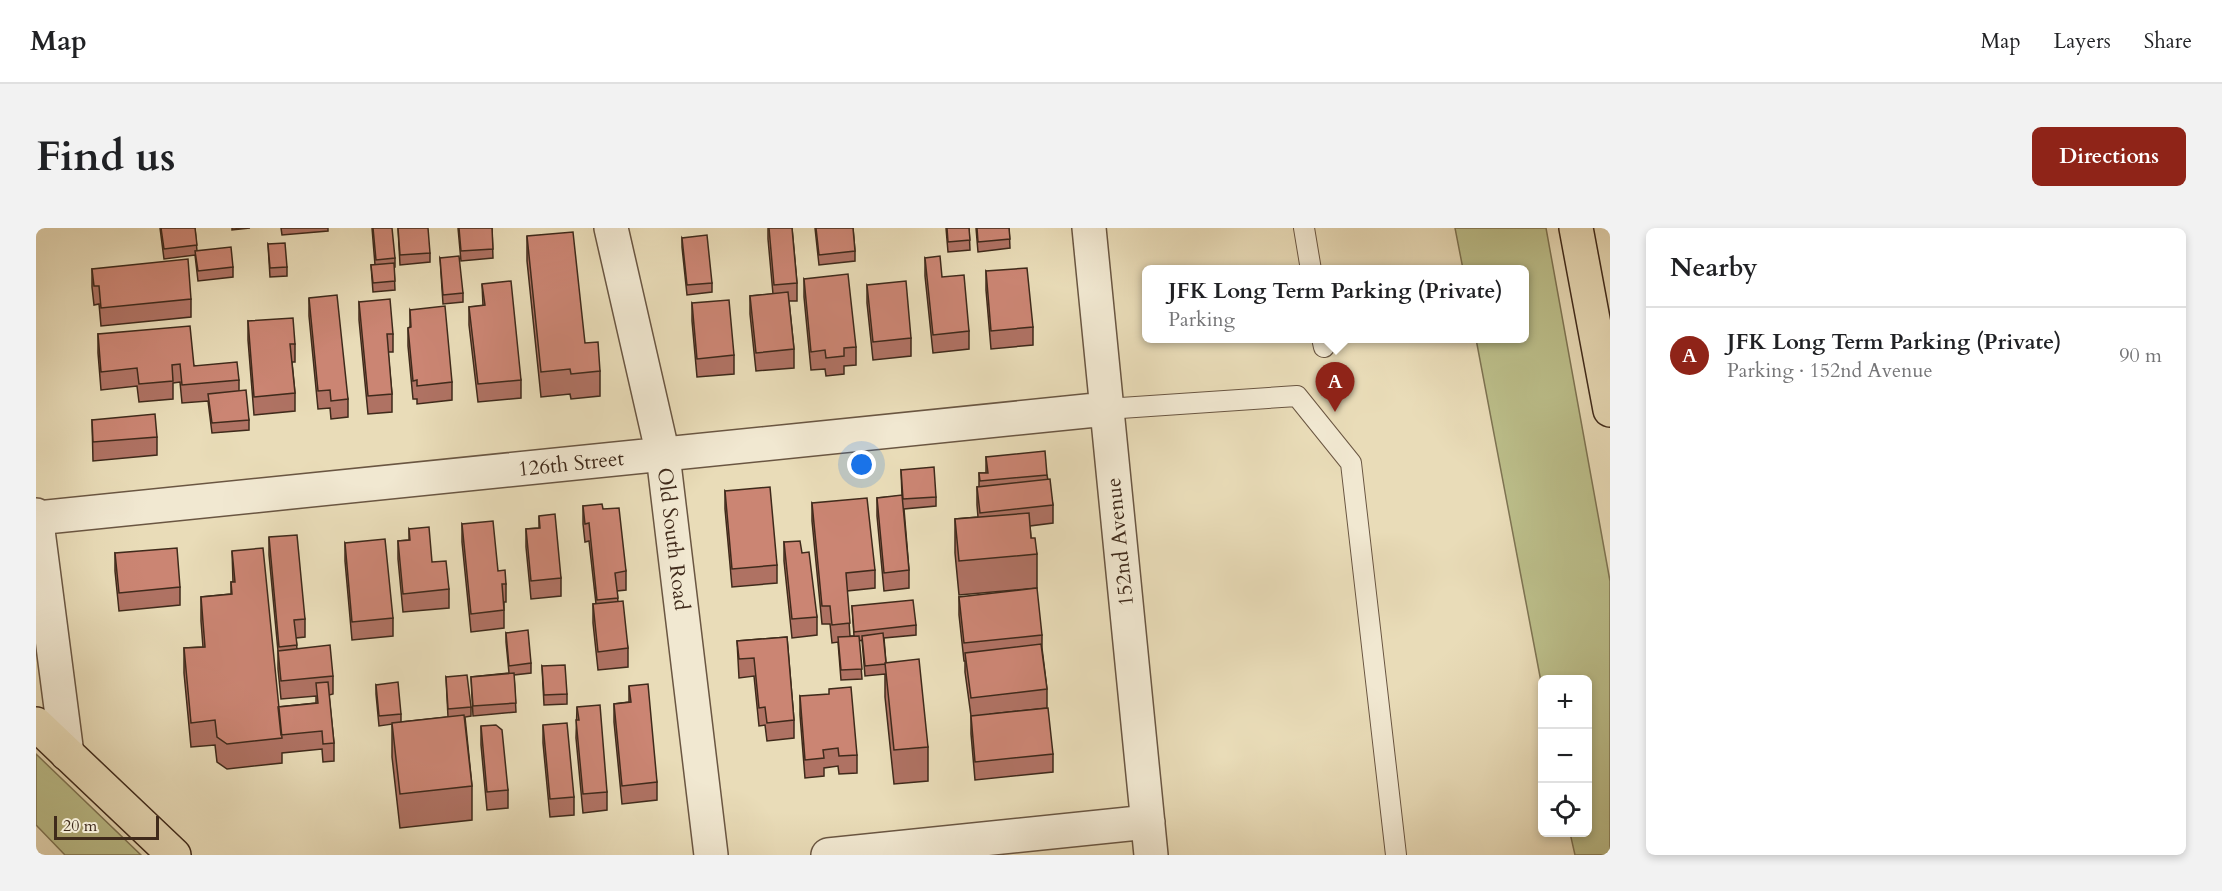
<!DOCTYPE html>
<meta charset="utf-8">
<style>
:root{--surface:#fff;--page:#f2f2f2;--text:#202124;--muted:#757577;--line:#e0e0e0;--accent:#8f2418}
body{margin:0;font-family:Cardo,serif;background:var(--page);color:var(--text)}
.controls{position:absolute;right:18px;bottom:18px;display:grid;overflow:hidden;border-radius:9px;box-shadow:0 3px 9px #0003}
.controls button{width:54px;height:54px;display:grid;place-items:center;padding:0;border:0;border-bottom:2px solid var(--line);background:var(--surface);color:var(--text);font:30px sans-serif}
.scale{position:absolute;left:18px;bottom:15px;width:105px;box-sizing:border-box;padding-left:6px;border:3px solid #3f2a1b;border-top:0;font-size:16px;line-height:21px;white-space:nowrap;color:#3f2a1b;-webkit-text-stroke:4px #f1e8d1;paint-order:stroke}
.you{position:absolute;left:826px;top:237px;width:21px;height:21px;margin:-15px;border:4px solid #fff;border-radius:50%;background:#1a73e8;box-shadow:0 0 0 9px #1a73e833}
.badge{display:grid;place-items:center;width:39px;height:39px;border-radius:50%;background:var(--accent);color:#fff;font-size:20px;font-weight:700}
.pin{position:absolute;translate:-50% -50px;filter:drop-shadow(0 2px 3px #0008)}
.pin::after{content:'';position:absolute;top:32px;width:21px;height:18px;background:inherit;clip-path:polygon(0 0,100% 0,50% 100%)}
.popup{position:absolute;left:1106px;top:37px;width:387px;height:78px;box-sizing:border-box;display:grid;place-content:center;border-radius:9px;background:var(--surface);filter:drop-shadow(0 2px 4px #0005);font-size:20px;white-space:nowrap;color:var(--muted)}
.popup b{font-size:22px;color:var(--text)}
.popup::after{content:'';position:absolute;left:50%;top:100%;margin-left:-12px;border:12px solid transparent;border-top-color:var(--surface)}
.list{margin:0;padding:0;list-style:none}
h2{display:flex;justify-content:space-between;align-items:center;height:78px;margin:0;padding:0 24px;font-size:26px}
h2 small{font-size:20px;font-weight:400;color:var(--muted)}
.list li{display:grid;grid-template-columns:39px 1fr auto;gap:18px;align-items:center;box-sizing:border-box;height:96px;padding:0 24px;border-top:2px solid var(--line)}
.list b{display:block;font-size:22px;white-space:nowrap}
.list p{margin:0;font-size:20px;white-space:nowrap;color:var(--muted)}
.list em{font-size:20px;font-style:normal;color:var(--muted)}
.icon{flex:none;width:33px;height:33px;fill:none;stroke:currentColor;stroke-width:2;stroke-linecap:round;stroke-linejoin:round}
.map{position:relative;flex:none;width:1574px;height:627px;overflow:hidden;border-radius:9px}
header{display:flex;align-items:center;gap:36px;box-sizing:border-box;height:84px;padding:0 30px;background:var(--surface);border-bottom:2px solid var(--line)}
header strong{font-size:28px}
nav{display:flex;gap:33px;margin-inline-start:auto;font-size:21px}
.intro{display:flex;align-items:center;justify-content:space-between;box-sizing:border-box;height:144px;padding:0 36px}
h1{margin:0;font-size:42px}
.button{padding:15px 27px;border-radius:9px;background:var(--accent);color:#fff;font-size:21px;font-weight:700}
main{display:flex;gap:36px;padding:0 36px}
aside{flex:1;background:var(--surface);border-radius:9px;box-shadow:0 3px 9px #0003}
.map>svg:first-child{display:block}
.green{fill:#bcbf8b;stroke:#7e7453;stroke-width:1.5}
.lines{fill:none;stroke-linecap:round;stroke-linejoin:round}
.lane-casing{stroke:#6a5642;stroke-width:22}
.street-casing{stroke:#6a5642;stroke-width:36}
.primary-casing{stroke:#3f2a1b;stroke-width:36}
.highway-casing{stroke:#3f2a1b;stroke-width:36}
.lane{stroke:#f1e8d1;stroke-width:20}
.street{stroke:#f1e8d1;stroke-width:33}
.primary{stroke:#e9dcb8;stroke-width:33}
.highway{stroke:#e9dcb8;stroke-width:33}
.wall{fill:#af7263;stroke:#3f2a1b;stroke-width:1.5}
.building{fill:#cb8573;stroke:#3f2a1b;stroke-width:1.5}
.labels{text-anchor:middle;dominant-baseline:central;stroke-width:4.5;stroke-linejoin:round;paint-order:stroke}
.street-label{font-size:21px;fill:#3f2a1b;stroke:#f1e8d1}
</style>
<header>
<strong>Map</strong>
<nav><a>Map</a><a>Layers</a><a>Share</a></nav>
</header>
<div class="intro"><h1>Find us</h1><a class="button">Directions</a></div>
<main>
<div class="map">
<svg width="1574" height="627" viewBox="0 0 1574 627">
<rect width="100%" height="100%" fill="#e9dcb8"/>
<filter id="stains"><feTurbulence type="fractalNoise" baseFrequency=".00333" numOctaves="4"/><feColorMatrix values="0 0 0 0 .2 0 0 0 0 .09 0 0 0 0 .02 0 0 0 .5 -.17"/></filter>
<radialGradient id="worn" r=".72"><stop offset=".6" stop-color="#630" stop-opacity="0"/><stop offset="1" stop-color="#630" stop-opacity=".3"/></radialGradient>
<path class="green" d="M1419,0h91l64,353v274h-35l-5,-22 18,-1v-152h-46v7l-66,-348 48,-1v-68l-61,-1z
M0,526l105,101h-76l-29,-30z"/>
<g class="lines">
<defs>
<path id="lane" d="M1268,0l7,42
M1286,110l2,9
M1070,181l191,-13 54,67 45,392"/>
<path id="street" d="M575,0l52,227 48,400
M1053,0l62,627
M0,287l31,239
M0,290l1070,-109
M792,627l320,-33"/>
<path id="primary" d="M0,496l138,131"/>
<path id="highway" d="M1540,0l34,182"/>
</defs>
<use href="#lane" class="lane-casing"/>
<use href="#street" class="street-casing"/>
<use href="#primary" class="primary-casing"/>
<use href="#highway" class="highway-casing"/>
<use href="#lane" class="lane"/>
<use href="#street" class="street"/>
<use href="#primary" class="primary"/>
<use href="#highway" class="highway"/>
</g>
<path class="wall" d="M124,0h35l2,23 36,16v10l-35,4 -3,-26 -31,4z
M196,0h18l-18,2z
M245,0h47v3l-46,4z
M336,0l23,30v9h-1l1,23 -22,2 -2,-27h4z
M362,0l32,25v9l-30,3z
M422,0h34l1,30 -32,3z
M732,0h24l5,55v18h-8l5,48v19l-38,3 -6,-57v-18l23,-2 -5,-55z
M779,0h38l2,23v10l-36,4z
M910,0h23l1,22 -22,2z
M940,0h33l1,20 -32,4z
M491,8l73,135v25l-29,3 -1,-5 -29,3 -14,-136z
M646,10l30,45v9l-25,3 -5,-48z
M232,16l19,23v9l-17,1z
M404,30l23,35v9l-20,2z
M889,30l17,19 27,54v18l-36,4 -8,-77z
M56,41l99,30v18l-90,9 -2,-22 -5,1 -2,-18z
M950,43l47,56v18l-42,4 -5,-59z
M768,51l52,68v18l-12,1v8l-18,2 -1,-7 -14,1 -7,-73z
M446,56l39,96v18l-43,4 -9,-77v-18l14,-1z
M831,57l44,53v18l-38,4 -6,-57z
M273,70l39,101v18l-17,2 -1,-11 -12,1 -9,-93z
M323,74l34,32v18h-5l4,42v18l-24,2 -9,-94z
M656,75l42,52v19l-37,3 -5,-56z
M374,82l42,72v18l-35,4v-5h-4l-5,-53v-18l2,-1z
M212,93l47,23v18h-3l3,31v18l-41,4 -6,-75z
M62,106l141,46v11l10,29v10l-37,3 -4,-32 -26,2 -2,-21 -7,1v16l-34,3 -2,-16 -36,4 -3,-37z
M56,192l65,17v18l-64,6z
M950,229l61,18 6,30v18l-23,3 1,12 6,16v34l-78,7 -4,-42v-34l23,-2 -1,-12v-18h2v-14h7z
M865,242l35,27v9l-32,3 5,61v18l-25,3 -7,-75v-18l25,-2z
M689,263l52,74v18l-45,4 -7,-78z
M776,275l63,67v18l-28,3 3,45h4l-2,-30 64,19v10l-32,3 2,25 42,84v34l-34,3 -9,-87v-23l-20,2 -3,-36 -3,1 3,38 -21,1 -3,-38 -6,1 -2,-19h-8l-10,-103z
M547,278l20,3 23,62v19l-9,1 1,11 10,46v19l-30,3 -5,-47v-19h3l-7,-63 -4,1 -2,-18z
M503,288l22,62v18l-30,3 -5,-52v-18l13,-1z
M426,296l36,47 8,13v18h-2v26l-33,4 -9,-90z
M373,301l23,33 17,27v19l-46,4 -5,-53v-18l11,-1z
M233,309l36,82v18l-9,1 1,11 36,27v18l-4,1 5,48v18l-11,1 -1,-13 -40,4v10l-55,6 -10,-7 -2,-17 -24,2 -7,-74v-25l19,-1 -2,-26v-24l30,-3v-12h2l-1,-31 46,156 38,-4v-7l-35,3 -3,-30v-18l-9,-96z
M748,314l18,11 15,64v18l-25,3 -8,-77z
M309,315l48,75v18l-41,4 -7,-79z
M79,325l65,34v18l-61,6 -4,-40z
M923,369l83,38v13l5,41v19l-56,6 62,40v18l-78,8 -4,-46v-18l-6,-44v-11h-1l-5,-46z
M470,405l25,30v10l-17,2 2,37 -43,4 -2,-39 38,-4 -3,-31z
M751,409l7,83v18l-27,3 -2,-16 -6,1 -5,-50 -15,2 -2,-37z
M506,438l25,28v10l-23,1z
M410,449l25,30v9l-6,1 7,69v34l-72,8 -8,-71v-33l-13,2 -3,-32v-9l25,29v8l47,-5z
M593,458l28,96v18l-35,4 -8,-82v-18l15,-2z
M764,468l57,59v18l-18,1 -1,-8 -14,2v8l-19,2 -5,-63z
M541,479l30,85v18l-24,3 -7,-75z
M507,497l31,72v18l-24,2 -7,-74z
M445,498l27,64v18l-21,2 -6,-65z"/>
<path class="building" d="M125,0h34l2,17 -33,4z
M337,0h19l3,30 -19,2z
M362,0h30l2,25 -30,2z
M423,0h33l1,21 -32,2z
M733,0h23l5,55 -23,2z
M780,0h37l2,23 -36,4z
M911,0h22l1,12 -22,2z
M941,0h32l1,11 -32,3z
M537,4l12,111 13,-1 2,29 -29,3 -1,-5 -29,3 -14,-136z
M671,7l5,48 -25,2 -5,-47z
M249,15l2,24 -17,1 -2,-24z
M195,19l2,20 -35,4 -3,-20z
M423,28l4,37 -20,2 -3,-37z
M904,28l2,21 22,-2 5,56 -36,4 -8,-77z
M152,31l3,40 -90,9 -2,-22h-5l-2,-17z
M358,35l1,18 -22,2 -2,-18z
M991,40l6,59 -42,4 -5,-60z
M812,46l8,73 -12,1v8l-18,2 -1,-8 -14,2 -7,-73z
M475,53l10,99 -43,4 -9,-77 16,-2 -3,-21z
M870,53l5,57 -38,4 -6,-57z
M752,64l6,57 -38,4 -6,-57z
M301,67l11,104 -17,2 -1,-11 -12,1 -9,-93z
M354,71l3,35h-6l5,60 -24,2 -9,-94z
M693,72l5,55 -37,4 -5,-56z
M409,78l7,76 -35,4v-6l-4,1 -5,-53 3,-1 -1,-17z
M257,90l2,26h-5l5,49 -41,4 -6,-76z
M154,98l4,40 43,-4 2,18 -57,5 -2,-21 -8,1 1,16 -34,3 -2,-16 -36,4 -3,-38z
M210,162l3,30 -37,3 -4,-29z
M119,186l2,23 -64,5 -1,-22z
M1009,223l2,24 -67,6 -1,-8h9l-2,-16z
M898,239l2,30 -33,2 -2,-29z
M1014,251l3,26 -73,8 -3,-26z
M734,259l7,78 -45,4 -7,-78z
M866,267l7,75 -25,3 -7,-75z
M831,270l8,72 -29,3 4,50 -18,2 -2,-19h-8l-10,-103z
M566,276l1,5 16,-1 7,63 -11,2 3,25 -21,2 -8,-77 -4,1 -2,-18z
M993,285l2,25h4l2,16 -78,7 -4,-42z
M519,286l6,64 -30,3 -5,-52 14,-1 -1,-12z
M457,293l5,50 7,-1 1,14h-4l2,26 -33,4 -9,-90z
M393,299l3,35 14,-1 3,28 -46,5 -5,-53 12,-1 -1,-11z
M261,307l8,84 -11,1 3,25 -18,2 -10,-110z
M349,311l8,79 -41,4 -7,-79z
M764,313l2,12 7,-1 8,65 -25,2 -8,-77z
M141,320l3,39 -61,6 -4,-40z
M227,320l19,190 -55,6 -10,-7 -2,-17 -24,3 -7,-75 21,-1 -4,-50 31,-3 -1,-12h4l-3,-31z
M1001,360l5,47 -78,8 -5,-46z
M877,372l3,25 -62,7 -2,-26z
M587,373l5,47 -30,4 -5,-48z
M492,402l3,33 -22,3 -3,-33z
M847,405l3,30h-1v1l-20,2 -3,-30z
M823,408l3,33 -21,1 -3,-33z
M751,409l7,83 -27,3 -2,-16 -6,1 -5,-50 -15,1 -2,-18z
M1005,416l6,45 -76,9 -6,-45z
M294,417l3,31 -52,5 -3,-30z
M883,431l9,88 -34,3 -9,-87z
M529,437l2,29 -23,1 -2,-29z
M478,445l2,30 -43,3 -2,-29z
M431,447l4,32 -23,2 -2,-32z
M292,454l6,61 -11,1 -1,-13 -41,4 -3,-28 40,-4 -2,-20z
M362,454l3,32 -22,2 -3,-31z
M612,456l9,98 -35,4 -8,-82 17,-2 -2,-16z
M815,459l6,68 -18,1 -1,-8 -15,2 1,8 -19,2 -5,-64 29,-2v-5z
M564,477l7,87 -24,2 -7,-74h3l-2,-13z
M1012,480l5,46 -78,8 -4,-46z
M428,487l8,71 -72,8 -8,-71z
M531,495l7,74 -24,2 -7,-74z
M460,497l6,5 6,60 -21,2 -6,-66z"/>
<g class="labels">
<g class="street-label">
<text transform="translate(535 236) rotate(-6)">126th Street</text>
<text transform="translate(637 311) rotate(83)">Old South Road</text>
<text transform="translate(1084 314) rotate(-96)">152nd Avenue</text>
</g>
</g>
<rect width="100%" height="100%" filter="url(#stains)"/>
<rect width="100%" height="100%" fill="url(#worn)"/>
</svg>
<div class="controls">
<button>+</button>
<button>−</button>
<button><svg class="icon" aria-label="locate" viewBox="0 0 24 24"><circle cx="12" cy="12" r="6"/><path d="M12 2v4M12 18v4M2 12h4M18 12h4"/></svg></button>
</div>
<div class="scale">20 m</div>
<div class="you"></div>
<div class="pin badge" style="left:1299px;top:184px">A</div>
<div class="popup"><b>JFK Long Term Parking (Private)</b>Parking</div>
</div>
<aside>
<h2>Nearby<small></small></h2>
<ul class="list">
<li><span class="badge">A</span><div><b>JFK Long Term Parking (Private)</b><p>Parking · 152nd Avenue</p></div><em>90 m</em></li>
</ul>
</aside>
</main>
